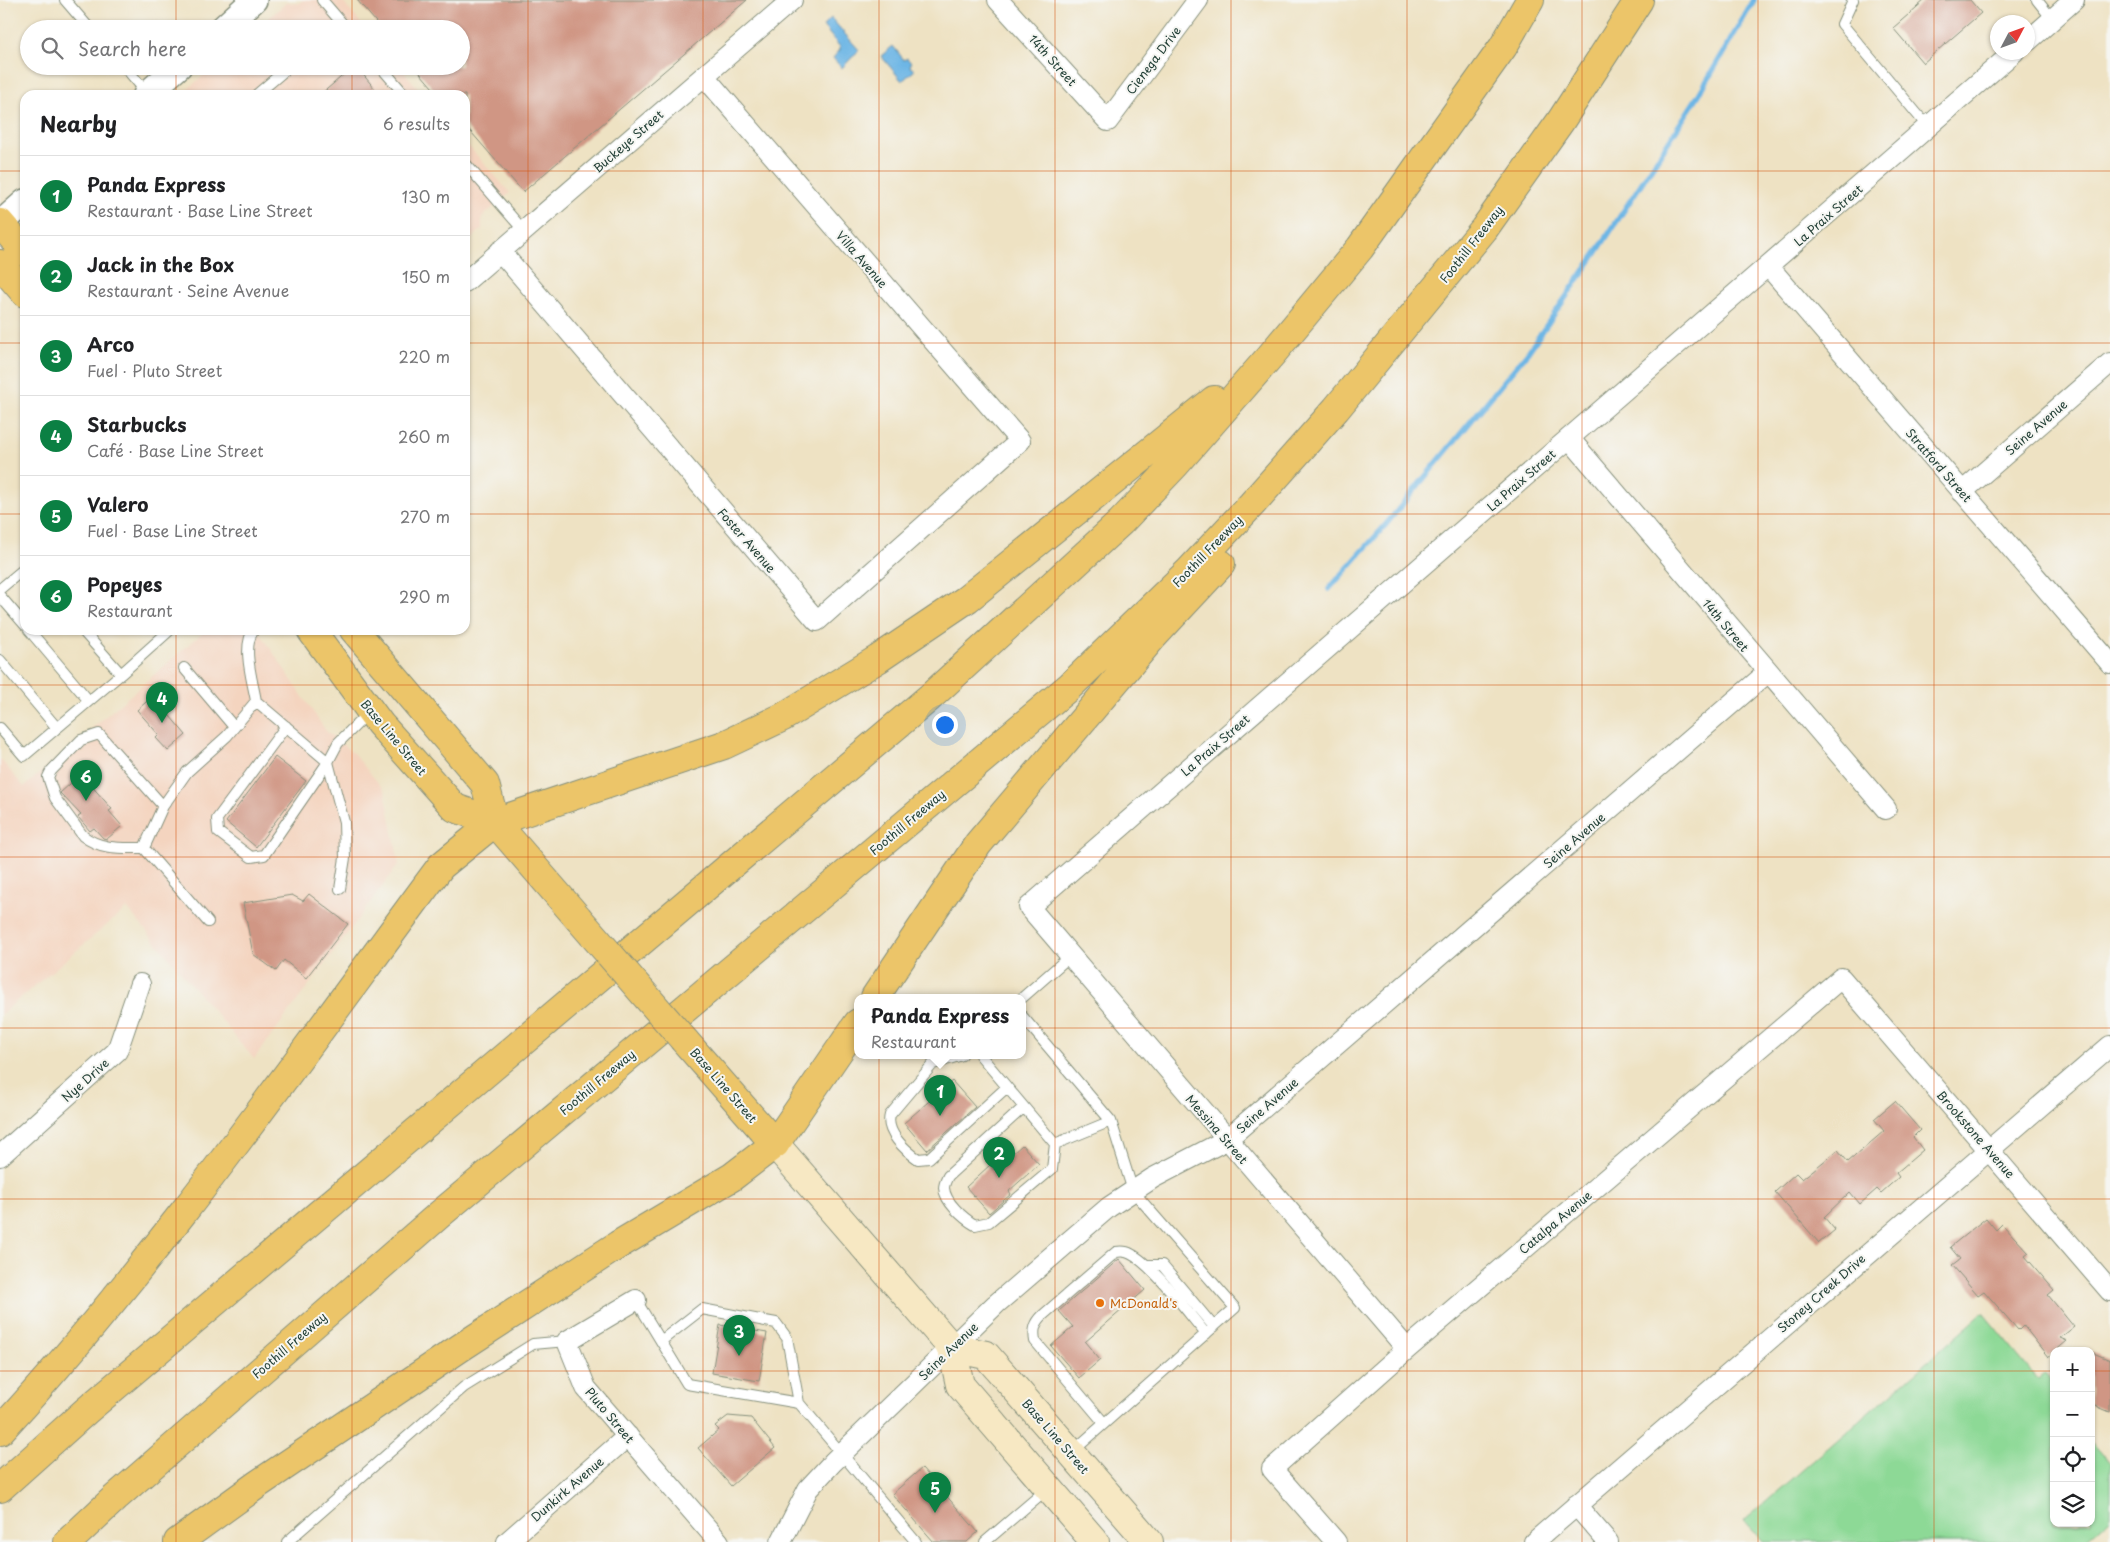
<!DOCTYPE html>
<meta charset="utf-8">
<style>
:root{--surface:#fff;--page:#f6f6f6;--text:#202124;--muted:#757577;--line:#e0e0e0;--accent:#0b8043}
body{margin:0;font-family:"Playpen Sans",sans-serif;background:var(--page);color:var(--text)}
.controls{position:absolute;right:15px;bottom:15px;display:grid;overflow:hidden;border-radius:10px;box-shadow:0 1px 4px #0004}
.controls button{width:45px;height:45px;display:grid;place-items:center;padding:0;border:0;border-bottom:1px solid var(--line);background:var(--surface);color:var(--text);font:25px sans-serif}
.compass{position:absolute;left:1990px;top:15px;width:45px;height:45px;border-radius:50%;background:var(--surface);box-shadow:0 1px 4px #0004;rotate:49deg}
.you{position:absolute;left:944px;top:724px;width:18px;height:18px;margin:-12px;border:4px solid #fff;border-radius:50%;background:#1a73e8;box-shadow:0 0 0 8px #1a73e833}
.badge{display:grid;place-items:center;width:32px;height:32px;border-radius:50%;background:var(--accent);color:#fff;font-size:16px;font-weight:700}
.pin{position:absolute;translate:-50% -41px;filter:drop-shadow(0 1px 2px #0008)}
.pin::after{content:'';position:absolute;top:26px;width:18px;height:15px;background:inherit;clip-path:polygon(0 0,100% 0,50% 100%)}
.popup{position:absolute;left:854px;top:994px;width:172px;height:65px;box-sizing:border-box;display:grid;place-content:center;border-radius:10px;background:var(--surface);filter:drop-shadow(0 1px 4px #0005);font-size:16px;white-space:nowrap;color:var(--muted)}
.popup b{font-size:19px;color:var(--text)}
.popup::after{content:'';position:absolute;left:50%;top:100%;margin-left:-10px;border:10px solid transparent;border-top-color:var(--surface)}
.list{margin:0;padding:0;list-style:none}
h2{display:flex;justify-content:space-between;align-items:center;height:65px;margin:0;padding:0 20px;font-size:21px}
h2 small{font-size:16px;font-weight:400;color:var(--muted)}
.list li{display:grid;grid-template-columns:32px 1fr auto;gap:15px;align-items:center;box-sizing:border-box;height:80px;padding:0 20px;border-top:1px solid var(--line)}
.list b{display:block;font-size:19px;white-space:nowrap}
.list p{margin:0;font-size:16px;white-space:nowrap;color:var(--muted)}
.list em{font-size:16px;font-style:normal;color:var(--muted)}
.icon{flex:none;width:28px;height:28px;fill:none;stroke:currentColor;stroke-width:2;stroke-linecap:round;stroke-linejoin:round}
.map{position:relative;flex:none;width:2110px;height:1542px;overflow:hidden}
.search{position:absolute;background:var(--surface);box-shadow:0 1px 4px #0004;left:20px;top:20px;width:450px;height:55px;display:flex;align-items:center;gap:12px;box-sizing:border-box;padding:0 18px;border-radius:28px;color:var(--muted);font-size:19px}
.panel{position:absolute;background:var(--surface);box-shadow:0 1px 4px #0004;left:20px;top:90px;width:450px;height:545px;border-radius:15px}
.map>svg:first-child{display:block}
.built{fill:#f4d4bf}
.green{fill:#8dd996;stroke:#568b65}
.water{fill:#6db6e5;stroke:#467a8c}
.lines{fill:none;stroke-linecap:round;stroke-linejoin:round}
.stream{stroke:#6db6e5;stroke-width:5.5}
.building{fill:#d09684}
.service-casing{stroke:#86907c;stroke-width:12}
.minor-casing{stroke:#86907c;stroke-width:22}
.tertiary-casing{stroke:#86907c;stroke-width:28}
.secondary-casing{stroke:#86907c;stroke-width:30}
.primary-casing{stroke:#86907c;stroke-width:30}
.motorway-casing{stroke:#86907c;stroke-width:30}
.service{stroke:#fff;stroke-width:10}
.minor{stroke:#fff;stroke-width:20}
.tertiary{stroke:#fff;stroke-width:25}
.secondary{stroke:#f7e8c3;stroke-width:28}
.primary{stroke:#ecc569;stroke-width:28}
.motorway{stroke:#ecc569;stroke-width:28}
.primary-bridge-casing{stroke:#86907c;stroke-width:30;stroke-linecap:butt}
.primary-bridge{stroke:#ecc569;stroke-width:28}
.grid{fill:none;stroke:#d45610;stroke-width:1;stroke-opacity:0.55}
.food-dot{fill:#e8710a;stroke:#f6f6f2;stroke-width:2}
.labels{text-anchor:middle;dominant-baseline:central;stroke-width:4;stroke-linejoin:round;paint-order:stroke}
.street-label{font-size:12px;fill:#1f3d34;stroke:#f6f6f2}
.food-label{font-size:12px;fill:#c56008;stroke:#f6f6f2;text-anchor:start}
</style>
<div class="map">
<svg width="2110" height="1542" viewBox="0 0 2110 1542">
<rect width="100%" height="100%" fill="#f6f6f2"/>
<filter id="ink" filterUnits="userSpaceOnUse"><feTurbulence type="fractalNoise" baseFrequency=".02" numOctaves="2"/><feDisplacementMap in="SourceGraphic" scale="10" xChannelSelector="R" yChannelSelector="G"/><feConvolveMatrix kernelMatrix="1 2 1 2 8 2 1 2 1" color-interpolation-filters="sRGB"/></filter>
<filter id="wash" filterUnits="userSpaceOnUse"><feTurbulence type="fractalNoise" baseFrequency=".0096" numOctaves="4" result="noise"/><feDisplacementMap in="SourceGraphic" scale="20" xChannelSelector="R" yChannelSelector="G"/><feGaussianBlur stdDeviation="1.12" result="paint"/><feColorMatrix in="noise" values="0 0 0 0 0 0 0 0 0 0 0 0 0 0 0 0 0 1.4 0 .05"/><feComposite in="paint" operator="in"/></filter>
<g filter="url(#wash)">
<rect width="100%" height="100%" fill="#eee2c3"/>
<path class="built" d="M303,0h38l25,29h-109l30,-27 11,2z
M214,66h185l25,29h-243z
M465,142l45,51 -28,24v12l-17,16z
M206,630h52l68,101 28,23 31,37 14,73 -145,195 -127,-151 -127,107v-256l24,28z"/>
<path class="green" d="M1983,1313l55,66 6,-5 10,12v137h37v-82l19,22v56l-26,23h-321l-19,-21z"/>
<path class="water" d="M831,18l28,32 -17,18 -9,-10 7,-8v-3l-17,-21z
M893,46l11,14 3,-2 4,5 -1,4 5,3 -13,11 -21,-25z"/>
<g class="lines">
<path class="stream" d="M1329,589l54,-61 145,-176 67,-97 103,-159 56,-96"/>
</g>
<g id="blocks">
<path class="building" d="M357,0h390l-224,192 -58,-67v-30h-26l-25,-29h47v-37h-79z
M1925,0h45l11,13 -58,50 -30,-35z
M354,66h2l24,29h-60z
M153,696l33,39 -18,16 -12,-13 3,-3 -22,-25z
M275,757l31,24 -50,66 -30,-25z
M81,774l31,35 -3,2 13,15 -15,13 -4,-1 -9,-10 -4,3 -12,-14 3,-2 -20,-21 -1,-1z
M309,894l39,30 -42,54 -22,-18 -8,11 -23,-17 -10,-51 49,-8 11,6z
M952,1081l23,26 -48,43 -23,-27z
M1895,1101l25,29 -7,7 10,13 -27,23 3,4 -18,16 -4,-4 -17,15 -10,-12 -26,25 11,13 -16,13 -44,-51 21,-19 6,6 36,-29 10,12 36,-31 -10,-12z
M1022,1145l17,19 -30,27 2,3 -22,19 -23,-26 24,-22 4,5z
M1986,1218l10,12 6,-6 27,29 -4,3 29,34 -6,5 26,32 -14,11 7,3 -19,16 -25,-32 -5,5 -34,-39 -6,4 -26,-30 8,-6 -10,-12z
M1119,1259l26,31 -60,52 15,18 -21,18 -28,-32 22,-19 -14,-16z
M720,1325l47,8 -8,48 -47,-8z
M2091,1352l19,8v52l-19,-8z
M728,1416l23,2 24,30 -44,38 -33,-38 21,-18 -4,-4z
M922,1468l56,64 -11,10h-33l-42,-48z"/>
</g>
</g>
<g filter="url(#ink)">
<use href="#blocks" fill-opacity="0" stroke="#86907c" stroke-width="1"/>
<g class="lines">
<defs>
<path id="service" d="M65,0l25,29
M322,0l25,29
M1853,0l-11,24 86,103
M2037,0l15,19
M124,66l24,28
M380,66l25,29
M256,95l34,-29
M465,163l59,68
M0,589l25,-21
M0,596l25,29
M29,630l60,71
M82,630l39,44 49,-44
M0,660l57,68
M184,668l50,59
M256,701l72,61 10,-19 32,-32
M286,726l-69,93 1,13 33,25 13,-2 64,-93
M0,728l24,28 97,-82
M328,762l16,60 1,36 -5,31
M144,848c-22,0 -43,2 -61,-12l-28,-38 -7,-21 3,-6 30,-31 18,-6 64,72
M208,922l-64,-74 19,-42 24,-34 40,-36 29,-35c-3,-19 -15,-55 -2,-71
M1022,998l48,-42
M1022,1016l89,105 22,70 102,117 -163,144
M962,1055l-29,9 -43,51c-5,17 15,35 28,44l11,-1 78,-71
M980,1055l75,89 56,-23
M1024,1107l-76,69c-2,4 -4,8 -4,12 1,14 19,30 31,37l14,-3 63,-53 3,-25
M1146,1265h16l52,62
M636,1300l51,84 112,19 117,139
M661,1341l41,-32 74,14 11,15 12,65
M1104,1423l-69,-82c-2,-12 0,-18 8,-26l73,-63c6,-1 10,-1 15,2 21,10 58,60 75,80
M287,1542l177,-155 69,-43 34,-3
M985,1542l62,-53"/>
<path id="minor" d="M998,0l110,121 90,-121
M2028,41l46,-41
M500,251l317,370 203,-180 -316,-365
M1769,267l341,396
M465,282l327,-282
M1569,438l317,371
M1962,492l148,-129
M0,1156l117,-105 23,-67
M636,1300l-69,41 19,47 133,154
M1407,1349l-378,-442 985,-855
M1576,1505l32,37
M507,1542l121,-106
M781,1542l27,-53 25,-27 163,-158 113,-97 44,-29 73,-38 541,-467
M1336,1542l-64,-73 135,-120 434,-371 269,313
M1534,1542l576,-496"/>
<path id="tertiary" d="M222,29l32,-29
M146,95l33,-29
M0,224l25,-22"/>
<path id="secondary" d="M775,1144l177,204 8,37 135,157
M952,1348l34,7 163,187"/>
<path id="primary" d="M0,223l25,29
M0,264l25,29
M311,630l69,94 75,84 40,14
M354,630l131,154 10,38 83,96
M684,1040l91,104"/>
<path id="motorway" d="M875,997l103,-153 174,-206 69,-74
M0,1431c162,-176 298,-373 441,-565l54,-44 229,-77 59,-28 95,-58 89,-60 247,-199
M0,1488l86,-77 843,-713 192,-176 55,-58 96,-110 88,-106 143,-201 27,-47
M68,1542l47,-44 324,-283 631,-529 119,-115 63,-67 84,-95 148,-180 76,-107 79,-122
M178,1542l80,-58 202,-136 158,-103 114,-68 43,-33 83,-121"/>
</defs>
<use href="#service" class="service-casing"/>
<use href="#minor" class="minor-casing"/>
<use href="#tertiary" class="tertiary-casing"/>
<use href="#secondary" class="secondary-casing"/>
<use href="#primary" class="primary-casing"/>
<use href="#motorway" class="motorway-casing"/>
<use href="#service" class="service"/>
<use href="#minor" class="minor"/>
<use href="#tertiary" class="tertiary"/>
<use href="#secondary" class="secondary"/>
<use href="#primary" class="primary"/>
<use href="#motorway" class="motorway"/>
<defs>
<path id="primary-bridge" d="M578,918l106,122"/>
</defs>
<use href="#primary-bridge" class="primary-bridge-casing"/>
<use href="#primary-bridge" class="primary-bridge"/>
</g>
</g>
<path class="grid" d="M176,0v29M352,0v29M528,0v1542M703,0v1542M879,0v1542M1055,0v1542M1231,0v1542M1407,0v1542M1582,0v1542M1758,0v1542M1934,0v1542M176,66v29M352,66v29M0,171h25M465,171h1645M0,343h25M465,343h1645M0,514h25M465,514h1645M176,630v912M352,630v912M0,685h2110M0,857h2110M0,1028h2110M0,1199h2110M0,1371h2054M2091,1371h19"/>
<circle class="food-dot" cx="1100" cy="1303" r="5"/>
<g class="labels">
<g class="street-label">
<text transform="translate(1053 60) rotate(48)">14th Street</text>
<text transform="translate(1153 60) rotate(-53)">Cienega Drive</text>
<text transform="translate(628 141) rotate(-41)">Buckeye Street</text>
<text transform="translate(1828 215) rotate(-41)">La Praix Street</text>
<text transform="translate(1471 244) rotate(-52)">Foothill Freeway</text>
<text transform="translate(862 259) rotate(49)">Villa Avenue</text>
<text transform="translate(2036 427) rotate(-41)">Seine Avenue</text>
<text transform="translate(1939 465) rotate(49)">Stratford Street</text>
<text transform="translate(1521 480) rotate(-41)">La Praix Street</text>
<text transform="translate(747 540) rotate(49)">Foster Avenue</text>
<text transform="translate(1207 551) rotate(-46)">Foothill Freeway</text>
<text transform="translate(1726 625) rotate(50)">14th Street</text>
<text transform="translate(394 737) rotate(50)">Base Line Street</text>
<text transform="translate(1215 745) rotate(-41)">La Praix Street</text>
<text transform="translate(907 822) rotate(-40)">Foothill Freeway</text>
<text transform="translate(1574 840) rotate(-41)">Seine Avenue</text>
<text transform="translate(85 1080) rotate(-42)">Nye Drive</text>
<text transform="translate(597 1082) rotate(-40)">Foothill Freeway</text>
<text transform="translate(724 1085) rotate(49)">Base Line Street</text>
<text transform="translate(1267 1105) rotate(-41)">Seine Avenue</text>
<text transform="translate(1217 1129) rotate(49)">Messina Street</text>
<text transform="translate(1976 1134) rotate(49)">Brookstone Avenue</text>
<text transform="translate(1555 1222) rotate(-40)">Catalpa Avenue</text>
<text transform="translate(1821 1293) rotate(-41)">Stoney Creek Drive</text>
<text transform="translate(289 1345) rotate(-41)">Foothill Freeway</text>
<text transform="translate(948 1351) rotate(-44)">Seine Avenue</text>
<text transform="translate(610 1415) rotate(50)">Pluto Street</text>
<text transform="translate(1056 1436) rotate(49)">Base Line Street</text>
<text transform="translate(567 1489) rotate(-41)">Dunkirk Avenue</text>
</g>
<g class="food-label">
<text x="1110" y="1303">McDonald's</text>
</g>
</g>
</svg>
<div class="controls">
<button>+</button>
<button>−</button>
<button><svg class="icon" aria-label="locate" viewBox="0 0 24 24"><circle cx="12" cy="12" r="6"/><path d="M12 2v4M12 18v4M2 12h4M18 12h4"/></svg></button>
<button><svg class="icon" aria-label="layers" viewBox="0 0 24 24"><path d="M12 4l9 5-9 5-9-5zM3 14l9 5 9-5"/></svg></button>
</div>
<svg class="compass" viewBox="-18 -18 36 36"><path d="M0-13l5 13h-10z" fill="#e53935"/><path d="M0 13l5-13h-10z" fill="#757577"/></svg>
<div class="you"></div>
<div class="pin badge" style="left:940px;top:1116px">1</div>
<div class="popup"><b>Panda Express</b>Restaurant</div>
<div class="pin badge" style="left:999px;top:1178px">2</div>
<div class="pin badge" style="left:739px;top:1356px">3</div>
<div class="pin badge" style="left:162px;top:723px">4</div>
<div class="pin badge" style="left:935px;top:1513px">5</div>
<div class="pin badge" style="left:86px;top:801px">6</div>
<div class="search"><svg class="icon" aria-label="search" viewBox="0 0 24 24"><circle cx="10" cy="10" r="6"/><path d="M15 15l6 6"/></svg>Search here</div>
<section class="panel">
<h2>Nearby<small>6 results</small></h2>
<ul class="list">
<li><span class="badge">1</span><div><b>Panda Express</b><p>Restaurant · Base Line Street</p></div><em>130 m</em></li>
<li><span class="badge">2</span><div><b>Jack in the Box</b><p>Restaurant · Seine Avenue</p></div><em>150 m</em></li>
<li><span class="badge">3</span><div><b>Arco</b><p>Fuel · Pluto Street</p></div><em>220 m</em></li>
<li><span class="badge">4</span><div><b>Starbucks</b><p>Café · Base Line Street</p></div><em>260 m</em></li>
<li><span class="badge">5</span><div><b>Valero</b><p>Fuel · Base Line Street</p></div><em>270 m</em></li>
<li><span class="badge">6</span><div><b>Popeyes</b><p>Restaurant</p></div><em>290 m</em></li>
</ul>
</section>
</div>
